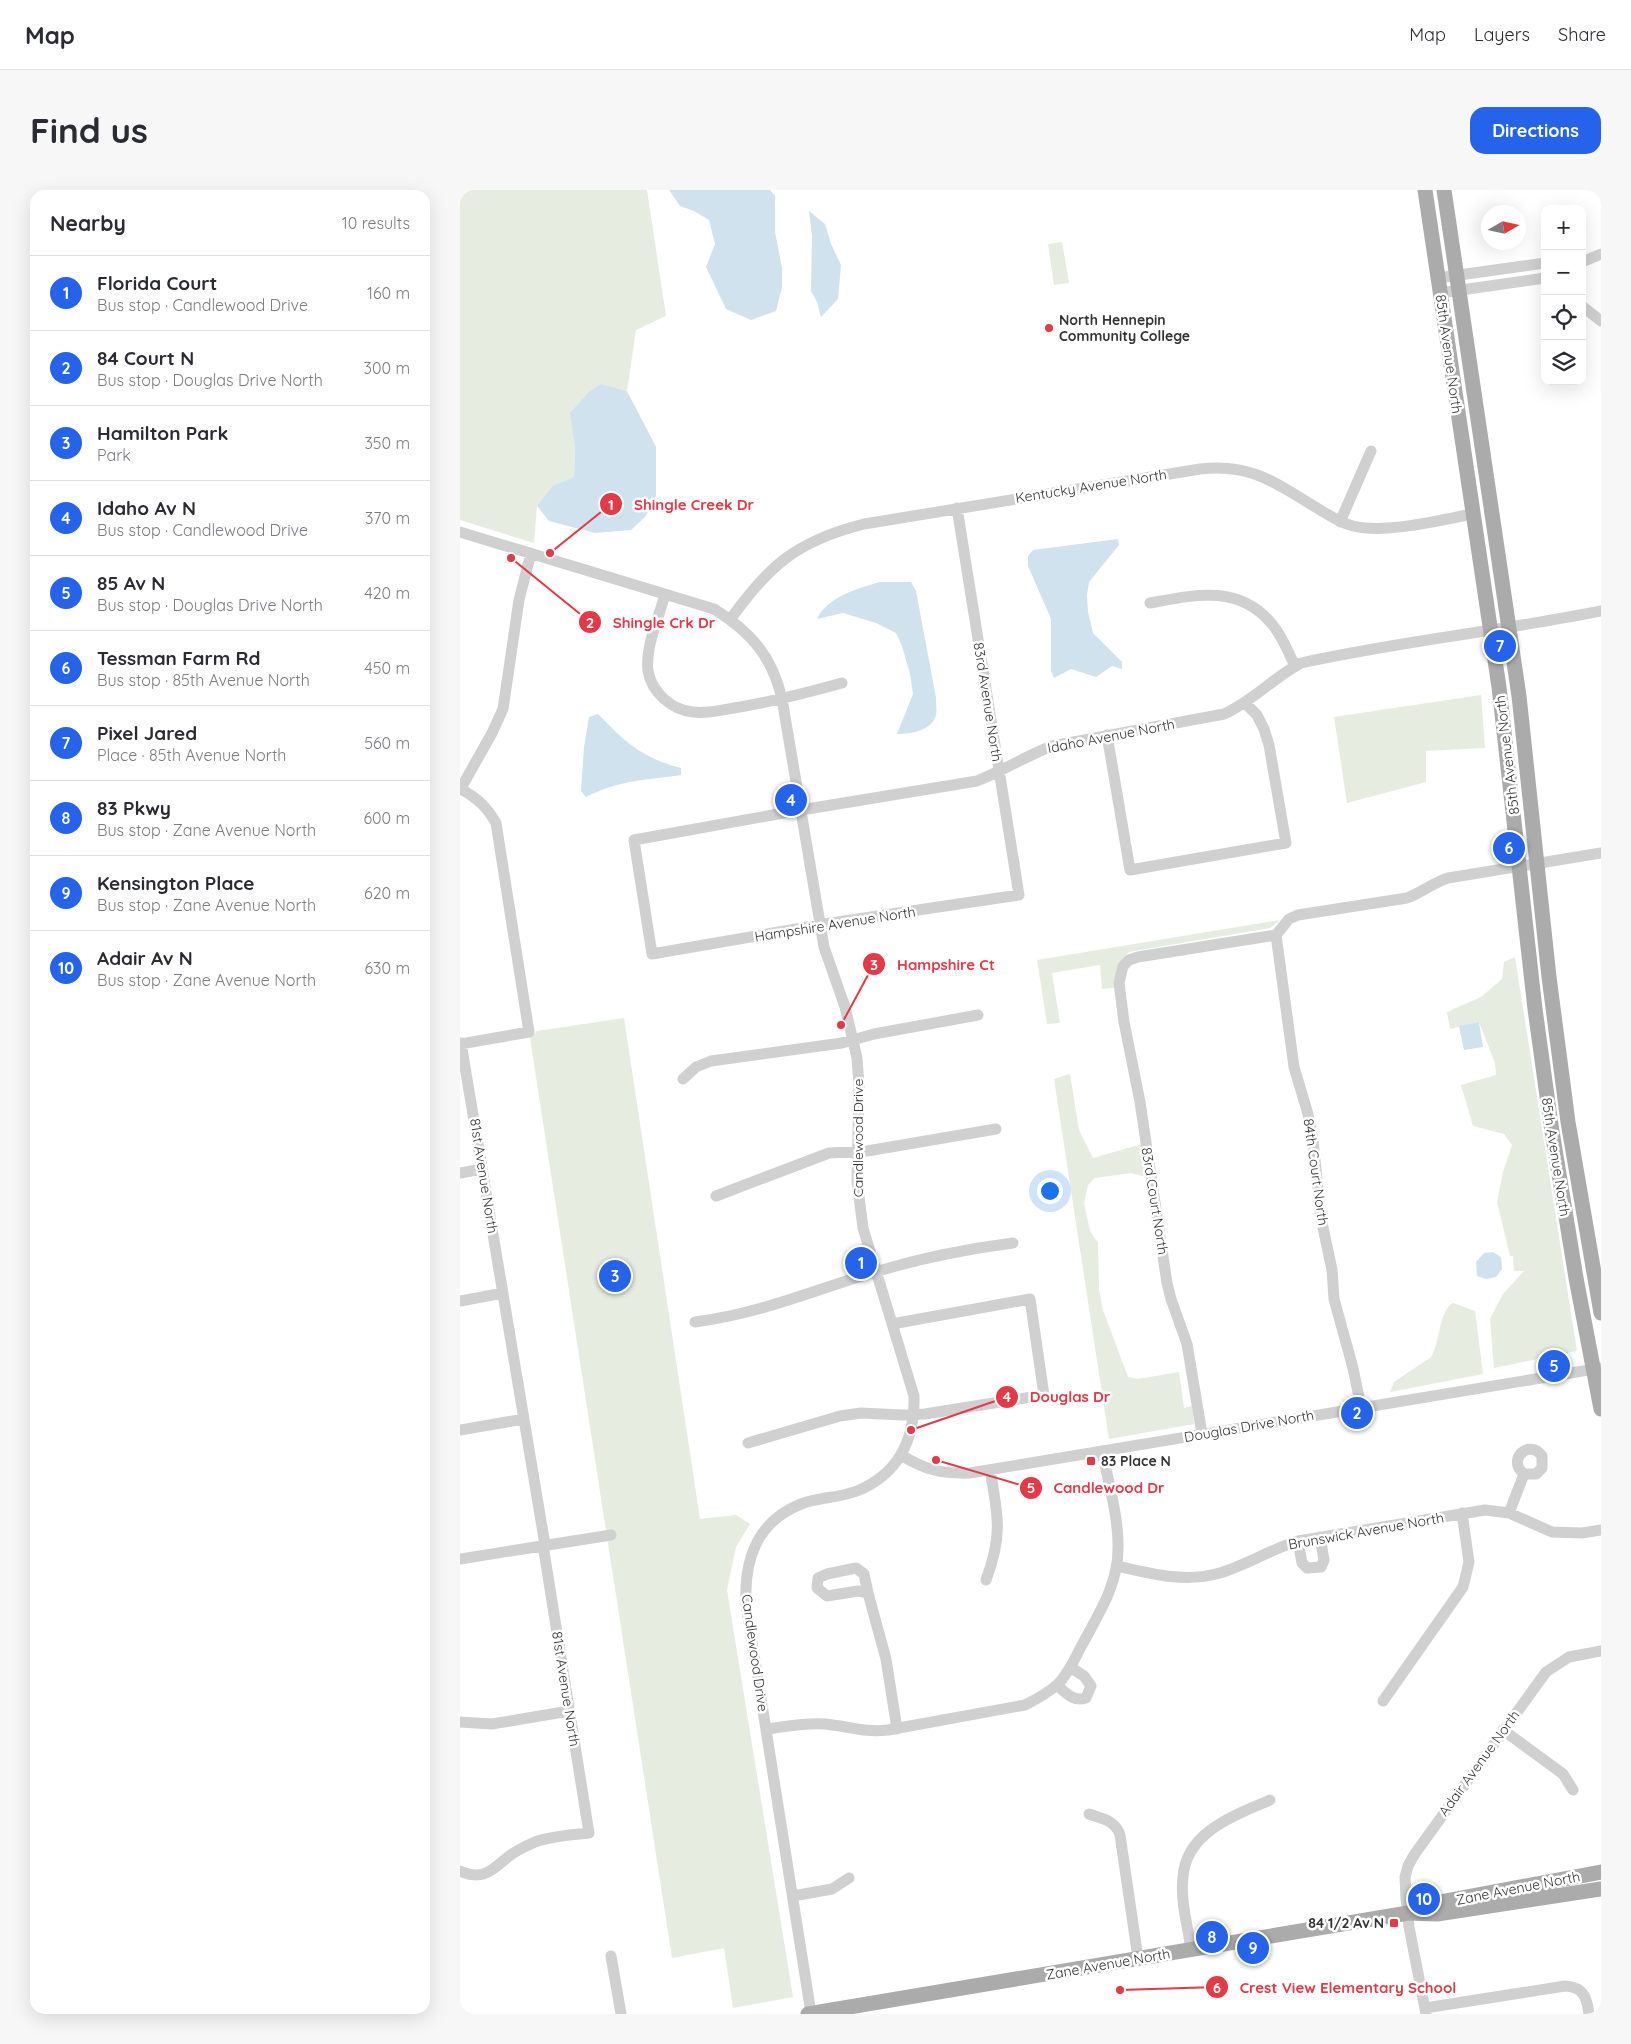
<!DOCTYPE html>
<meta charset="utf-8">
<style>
:root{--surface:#fff;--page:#f7f7f7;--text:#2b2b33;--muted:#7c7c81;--line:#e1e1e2;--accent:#2563eb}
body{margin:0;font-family:Quicksand,sans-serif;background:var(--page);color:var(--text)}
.controls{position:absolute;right:15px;top:15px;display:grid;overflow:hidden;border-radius:10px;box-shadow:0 5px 20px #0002}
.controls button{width:45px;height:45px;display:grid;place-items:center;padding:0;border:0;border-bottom:1px solid var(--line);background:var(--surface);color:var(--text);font:25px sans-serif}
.compass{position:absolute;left:1021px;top:15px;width:45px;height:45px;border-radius:50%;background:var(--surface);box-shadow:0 5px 20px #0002;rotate:81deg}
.you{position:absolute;left:589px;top:1000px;width:18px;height:18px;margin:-12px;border:4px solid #fff;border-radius:50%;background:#1a73e8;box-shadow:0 0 0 8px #1a73e833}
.badge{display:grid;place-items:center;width:32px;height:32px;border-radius:50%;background:var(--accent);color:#fff;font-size:16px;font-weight:700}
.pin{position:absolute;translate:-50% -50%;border:2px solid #fff;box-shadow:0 1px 5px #0006}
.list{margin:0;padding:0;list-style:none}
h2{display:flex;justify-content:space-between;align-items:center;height:65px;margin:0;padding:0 20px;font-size:21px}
h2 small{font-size:16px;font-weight:400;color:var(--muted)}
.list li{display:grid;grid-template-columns:32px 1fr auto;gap:15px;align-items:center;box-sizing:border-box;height:75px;padding:0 20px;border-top:1px solid var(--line)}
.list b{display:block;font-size:19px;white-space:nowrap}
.list p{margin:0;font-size:16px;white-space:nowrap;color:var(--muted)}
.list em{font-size:16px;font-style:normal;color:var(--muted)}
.icon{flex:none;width:28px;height:28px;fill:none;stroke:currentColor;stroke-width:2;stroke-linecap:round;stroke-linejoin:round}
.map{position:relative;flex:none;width:1141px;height:1824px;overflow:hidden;border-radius:15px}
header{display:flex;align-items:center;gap:30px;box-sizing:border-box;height:70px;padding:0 25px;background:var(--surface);border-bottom:1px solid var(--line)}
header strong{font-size:24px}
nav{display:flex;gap:28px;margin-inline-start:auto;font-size:18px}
.intro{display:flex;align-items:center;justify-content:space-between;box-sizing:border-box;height:120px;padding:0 30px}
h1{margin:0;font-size:35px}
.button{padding:12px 22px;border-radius:15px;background:var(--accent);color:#fff;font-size:18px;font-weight:700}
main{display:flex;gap:30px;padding:0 30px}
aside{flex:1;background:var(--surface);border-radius:15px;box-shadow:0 5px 20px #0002}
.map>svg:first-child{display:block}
.green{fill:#e6ecdf}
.water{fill:#cfe2ee}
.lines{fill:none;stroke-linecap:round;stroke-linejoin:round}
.minor{stroke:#d0d0d0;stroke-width:11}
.major{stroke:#ababab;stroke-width:15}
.poi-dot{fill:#e63946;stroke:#fff;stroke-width:2}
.labels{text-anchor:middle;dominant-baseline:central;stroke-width:5;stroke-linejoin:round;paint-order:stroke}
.poi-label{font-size:14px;font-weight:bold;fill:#333;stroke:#fff;text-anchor:start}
.street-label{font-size:14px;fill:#333;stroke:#fff}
.leader{fill:none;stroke:#e63946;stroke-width:2}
.callout-dot{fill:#e63946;stroke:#fff;stroke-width:2}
.mark-label{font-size:15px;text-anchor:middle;font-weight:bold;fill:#fff}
.callout-label{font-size:15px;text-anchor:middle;font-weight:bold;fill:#e63946;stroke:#fff;stroke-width:5;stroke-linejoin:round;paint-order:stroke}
</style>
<header>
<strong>Map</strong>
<nav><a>Map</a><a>Layers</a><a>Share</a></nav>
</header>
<div class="intro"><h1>Find us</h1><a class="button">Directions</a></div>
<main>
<aside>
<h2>Nearby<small>10 results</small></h2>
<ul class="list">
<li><span class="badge">1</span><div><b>Florida Court</b><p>Bus stop · Candlewood Drive</p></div><em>160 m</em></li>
<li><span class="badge">2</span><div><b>84 Court N</b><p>Bus stop · Douglas Drive North</p></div><em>300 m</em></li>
<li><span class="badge">3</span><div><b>Hamilton Park</b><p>Park</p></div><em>350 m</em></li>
<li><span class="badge">4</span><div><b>Idaho Av N</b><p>Bus stop · Candlewood Drive</p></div><em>370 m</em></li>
<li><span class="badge">5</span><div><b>85 Av N</b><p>Bus stop · Douglas Drive North</p></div><em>420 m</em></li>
<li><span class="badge">6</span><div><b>Tessman Farm Rd</b><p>Bus stop · 85th Avenue North</p></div><em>450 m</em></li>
<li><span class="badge">7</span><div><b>Pixel Jared</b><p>Place · 85th Avenue North</p></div><em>560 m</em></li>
<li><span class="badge">8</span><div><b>83 Pkwy</b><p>Bus stop · Zane Avenue North</p></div><em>600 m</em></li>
<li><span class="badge">9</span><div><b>Kensington Place</b><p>Bus stop · Zane Avenue North</p></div><em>620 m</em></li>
<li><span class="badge">10</span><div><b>Adair Av N</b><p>Bus stop · Zane Avenue North</p></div><em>630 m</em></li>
</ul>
</aside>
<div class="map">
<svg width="1141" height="1824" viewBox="0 0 1141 1824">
<rect width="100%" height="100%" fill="#fff"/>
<path class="green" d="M0,0h187l19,126 -30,14 -9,61 -26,-7 -30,29 4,35 -1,29 -21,10 -16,19 -3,37 -74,-23z
M602,52l7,41 -15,2 -6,-41z
M1021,505l4,53 -59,3v31l-79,21 -13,-86z
M820,730l-10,8 -141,24 -11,11 -4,25 -12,1 -2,-24 -48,8 8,50 -13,1 -10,-64z
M1055,767l62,394 -83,17 -4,-49 13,-25 21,-23h-10l-1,-15h-3l-13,-54 6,-30 9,-27 -8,-11 -31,-8 -12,-41 35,-10 -1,-12 -16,-41 -29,7 -3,-17 34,-15 21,-18 2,-17z
M164,828l76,501 36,-4 14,9 -14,23 -9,43 66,407 -60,11 -9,-60 -52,10 -142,-920 7,-7z
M610,884l9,56 14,28 49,-14 5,33 -16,-4 -36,5 -7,7 -4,18 6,28 8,12 1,46 4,21 25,67 10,2 41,-7 5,36 8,-2 2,18 -85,15 -55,-360z
M993,1113l22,8 8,63 -93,18 4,-10 37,-25c9,-14 8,-47 22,-54z"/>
<path class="water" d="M209,0h101l5,6v36l7,36v19l-6,24 -25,9 -25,-11 -20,-42 9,-23 -6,-24 -15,-9 -14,-5z
M349,21l16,13 6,20 10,21 -3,34 -17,18 -4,-15 -6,-11 1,-55z
M141,194l26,7 29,56v49l-11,21 -14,13 -36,3 -46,-12 -12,-15 16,-20 21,-9 1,-29 -5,-35 19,-21z
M658,349l1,6 -30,37 -2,13 1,17 5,21 29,29v7l-10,-3 -16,11 -25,-8 -17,9 -3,-7v-52l-23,-53v-10l5,-6z
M420,392h31l5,9 20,107c0,6 1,12 0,17 -4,16 -26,19 -39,19l16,-40 -3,-20 -8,-28 -6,-13 -20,-10 -33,-10 -26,6c11,-23 40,-30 63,-37z
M138,524c27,28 44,44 83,54v7c-36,5 -61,5 -95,22l-5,-6 3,-44 5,-30z
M1019,832l4,25 -19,3 -5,-24z
M1033,1062l8,5 1,12 -6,8 -10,2 -9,-3 -1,-14 8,-9z"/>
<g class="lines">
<path class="minor" d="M1122,72l19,-8
M978,88l107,-15
M980,103l105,-15
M1122,116l19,15
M497,318l62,387 -188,28 -179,31 -18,-114 155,-28 188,-31c25,-10 49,-25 75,-35l172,-32c29,-13 50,-37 77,-51 99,-22 201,-32 300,-52
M880,332l31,-71
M0,342l254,77c37,23 58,47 68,90l42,248 21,60 12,51 2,27 -2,96 6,47 51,168c1,43 -15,78 -57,95 -18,7 -38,6 -56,13 -45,18 -57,56 -55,100l65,409
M205,404c-6,24 -20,52 -17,77 4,22 24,39 45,41 14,2 28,-2 41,-4 37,-6 72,-15 108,-25
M690,413c43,-8 88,-19 121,20 11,12 17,29 24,43
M270,430c39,-55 67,-79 134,-96l336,-55c48,-6 73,12 112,36 14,8 25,17 41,21 33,8 86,-6 120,-12
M647,545l23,135 156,-27 -17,-98 -5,-16 -7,-14 -12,-12
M0,600l32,-57 11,-24 16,-109 12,-47
M816,745l18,132 14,47 5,26 8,78 11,52 2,29 19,69 8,39
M1,853l84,502
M0,854l69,-12 -33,-209c-9,-16 -19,-25 -35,-34
M223,889l13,-12 15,-6 131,-18 32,-9 104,-19
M0,983l22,-4
M256,1006l113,-43 38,-2 129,-22
M0,1111l43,-8
M235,1132c64,-8 119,-32 180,-50 46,-14 91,-23 138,-29
M0,1240l64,-11
M742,1244l-15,-90 -16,-45 -4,-16 -27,-181 -16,-80 -5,-39 4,-17 6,-6 9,-3 138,-22 13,-16 9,-4 109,-17c15,-6 26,-15 41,-20l153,-25
M288,1253l92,-27 21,-3 41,2 23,-1 119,-19 -14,-96 -138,25
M441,1265c24,15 41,19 69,18l631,-105
M1049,1323l15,-39h12l6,-6v-12c-13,-18 -36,4 -18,18
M838,1351l4,22 5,5 14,-1 3,-7 -4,-23
M0,1369l151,-24
M657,1376c34,8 68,17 103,7 27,-8 51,-24 78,-32l187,-31 24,3 43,19 30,1 19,-3
M526,1390c17,-45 12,-65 4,-110
M408,1403l-4,-19 -8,-6 -29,6 -9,4 -1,10 10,8 31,-5 10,2 18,66 11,70
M597,1495c9,8 16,17 29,13l5,-12 -7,-10 -14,-9
M923,1511l80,-114 6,-25 -7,-49
M0,1532l32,2 77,-13
M306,1539c19,-2 39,-7 59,-5 22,2 41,9 63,6l137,-25c12,-6 23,-12 33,-21 10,-10 17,-26 24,-39 16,-30 36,-60 36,-96 1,-30 -10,-69 -16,-98
M1043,1540l60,44 10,16
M629,1624c13,5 26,6 31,21l18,123
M0,1681c23,10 31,0 48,-14 7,-6 18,-11 27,-15 16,-6 36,-7 54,-9l-46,-288
M333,1706l39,-7 17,-11
M731,1760c-3,-24 -11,-49 -8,-73 3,-45 52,-62 87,-77
M151,1766l10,58
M965,1818l140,-22c19,1 22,12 24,28
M966,1824l-17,-87 -3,-29 -1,-21 3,-11 6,-11 132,-183 23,-15 32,-6"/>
<path class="major" d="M965,0l74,497 36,322 16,116 25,153 25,131
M984,0l75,506 30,281 19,145 33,191
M958,1719l11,-5 172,-32
M348,1824l600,-101 29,1 164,-25"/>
</g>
<g class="poi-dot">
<circle cx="589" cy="138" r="5"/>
<rect x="626" y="1266" width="10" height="10" rx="2.5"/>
<rect x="929" y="1728" width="10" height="10" rx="2.5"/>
</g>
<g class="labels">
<g class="poi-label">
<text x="599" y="130">North Hennepin<tspan x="599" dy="16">Community College</tspan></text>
<text x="641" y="1271">83 Place N</text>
<text x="924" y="1733" text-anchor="end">84 1/2 Av N</text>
</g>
<g class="street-label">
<text transform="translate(989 164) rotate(82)">85th Avenue North</text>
<text transform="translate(631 296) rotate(-9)">Kentucky Avenue North</text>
<text transform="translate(528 512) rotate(81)">83rd Avenue North</text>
<text transform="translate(651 546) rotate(-11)">Idaho Avenue North</text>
<text transform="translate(1047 565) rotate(-97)">85th Avenue North</text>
<text transform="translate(375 734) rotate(-9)">Hampshire Avenue North</text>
<text transform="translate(398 948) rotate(-90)">Candlewood Drive</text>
<text transform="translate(1096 967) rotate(81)">85th Avenue North</text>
<text transform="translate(856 982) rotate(82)">84th Court North</text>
<text transform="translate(24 986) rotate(81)">81st Avenue North</text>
<text transform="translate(695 1011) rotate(81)">83rd Court North</text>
<text transform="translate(789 1236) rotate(-10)">Douglas Drive North</text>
<text transform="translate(906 1341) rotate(-10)">Brunswick Avenue North</text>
<text transform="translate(295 1463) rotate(82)">Candlewood Drive</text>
<text transform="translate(106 1499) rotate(81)">81st Avenue North</text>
<text transform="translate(1019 1573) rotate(-54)">Adair Avenue North</text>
<text transform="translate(1058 1698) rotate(-11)">Zane Avenue North</text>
<text transform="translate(648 1774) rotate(-10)">Zane Avenue North</text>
</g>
</g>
<path class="leader" d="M90 363L151 314M51 368L130 432M381 835L414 774M451 1240L547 1207M476 1270L571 1298M660 1800L757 1797"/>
<g class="callout-dot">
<circle cx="90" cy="363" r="5"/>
<circle cx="51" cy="368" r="5"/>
<circle cx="381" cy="835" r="5"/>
<circle cx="451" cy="1240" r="5"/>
<circle cx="476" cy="1270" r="5"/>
<circle cx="660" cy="1800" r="5"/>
<circle cx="151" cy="314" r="12"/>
<circle cx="130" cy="432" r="12"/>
<circle cx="414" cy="774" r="12"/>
<circle cx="547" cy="1207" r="12"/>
<circle cx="571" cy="1298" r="12"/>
<circle cx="757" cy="1797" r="12"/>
</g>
<g class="mark-label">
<text x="151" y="320">1</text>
<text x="130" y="438">2</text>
<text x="414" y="780">3</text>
<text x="547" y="1212">4</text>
<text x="571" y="1303">5</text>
<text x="757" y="1803">6</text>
</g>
<g class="callout-label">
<text x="234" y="320">Shingle Creek Dr</text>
<text x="204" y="438">Shingle Crk Dr</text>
<text x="486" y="780">Hampshire Ct</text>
<text x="610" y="1212">Douglas Dr</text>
<text x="649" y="1303">Candlewood Dr</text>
<text x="888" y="1803">Crest View Elementary School</text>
</g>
</svg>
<div class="controls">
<button>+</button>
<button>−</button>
<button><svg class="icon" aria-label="locate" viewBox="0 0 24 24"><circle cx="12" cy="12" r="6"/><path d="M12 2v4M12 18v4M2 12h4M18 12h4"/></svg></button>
<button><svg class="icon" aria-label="layers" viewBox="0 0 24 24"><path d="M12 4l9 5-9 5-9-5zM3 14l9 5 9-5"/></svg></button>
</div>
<svg class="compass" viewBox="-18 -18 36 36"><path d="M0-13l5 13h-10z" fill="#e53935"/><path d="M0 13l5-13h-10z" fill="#7c7c81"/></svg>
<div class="you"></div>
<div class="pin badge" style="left:401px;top:1073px">1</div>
<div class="pin badge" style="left:897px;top:1223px">2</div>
<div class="pin badge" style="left:155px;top:1086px">3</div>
<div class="pin badge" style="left:331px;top:610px">4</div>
<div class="pin badge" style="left:1094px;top:1176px">5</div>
<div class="pin badge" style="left:1049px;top:658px">6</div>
<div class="pin badge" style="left:1040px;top:456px">7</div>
<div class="pin badge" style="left:752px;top:1747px">8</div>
<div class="pin badge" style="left:793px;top:1758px">9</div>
<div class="pin badge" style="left:964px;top:1709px">10</div>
</div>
</main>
